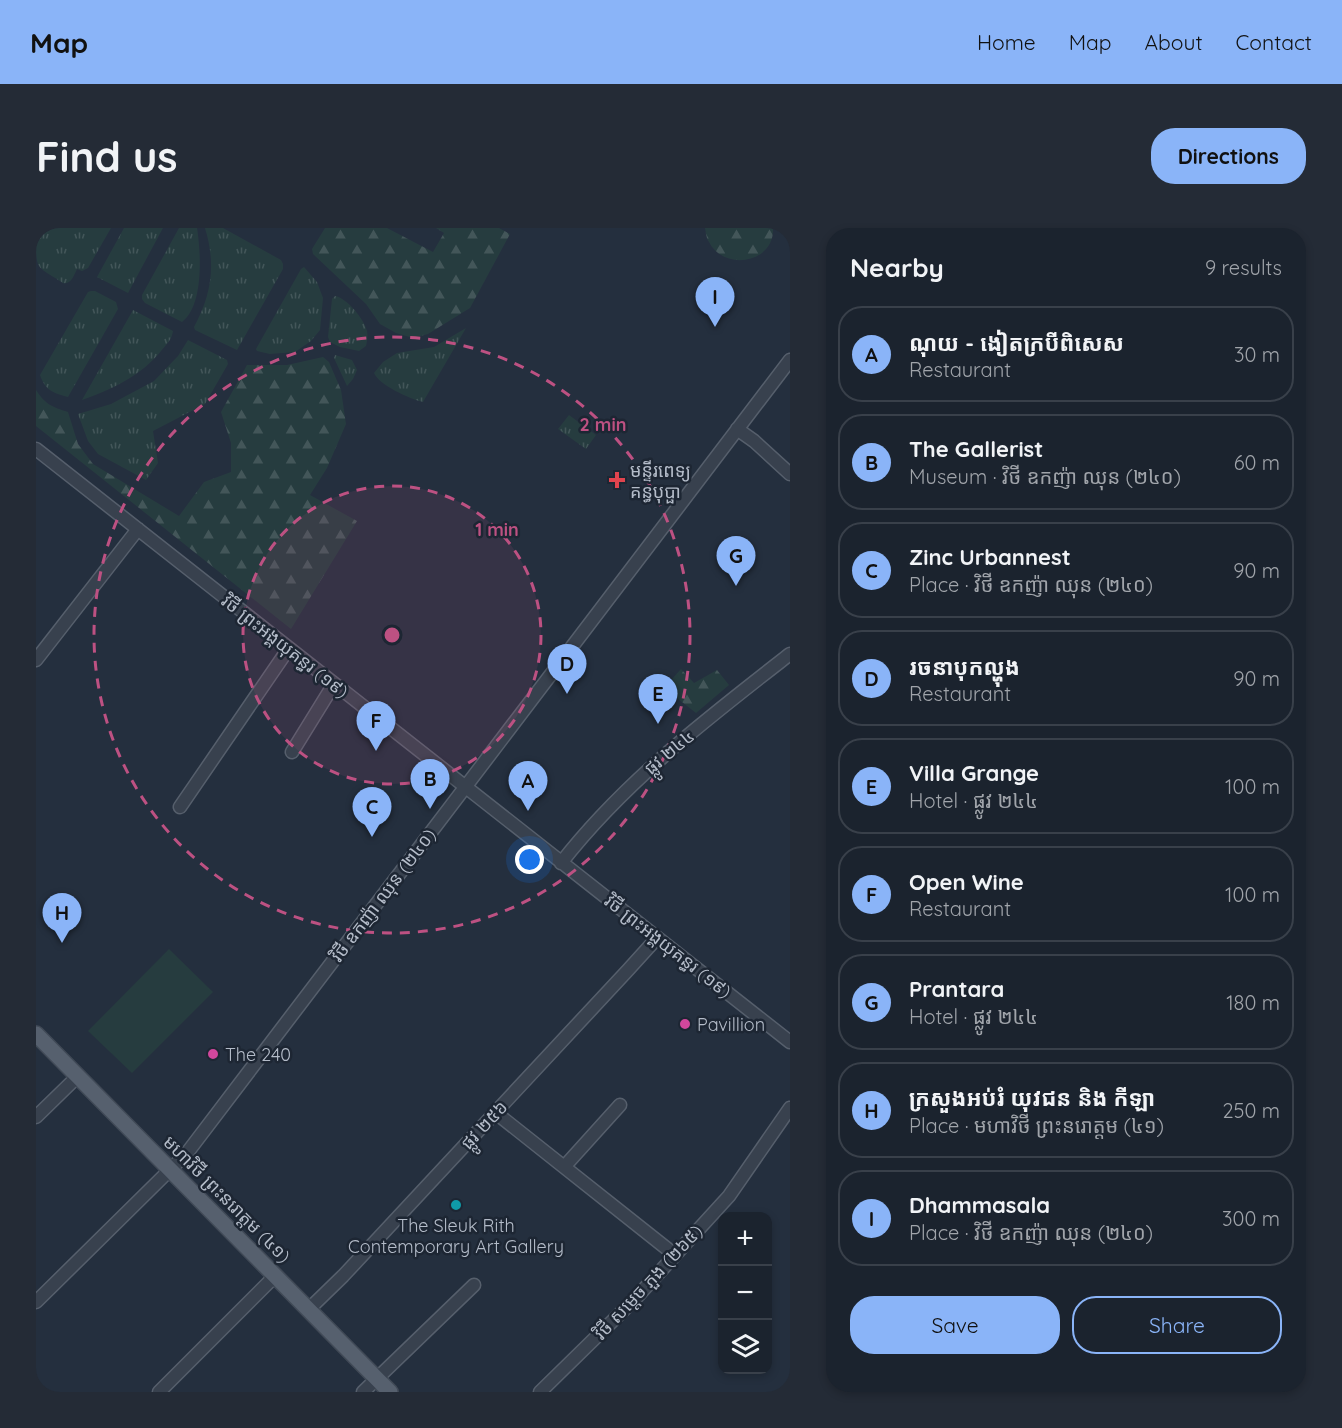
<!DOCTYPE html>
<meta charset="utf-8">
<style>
:root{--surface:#1b232e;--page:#242b36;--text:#f1f3f6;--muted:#a0a4aa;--line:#39404a;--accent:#8ab4f8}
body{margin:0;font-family:Quicksand,"Noto Sans Khmer",sans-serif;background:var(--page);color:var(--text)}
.controls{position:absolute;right:18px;bottom:18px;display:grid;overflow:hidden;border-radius:12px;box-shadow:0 3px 9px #0003}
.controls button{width:54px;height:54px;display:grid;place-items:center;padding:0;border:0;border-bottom:2px solid var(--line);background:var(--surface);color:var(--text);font:30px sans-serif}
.you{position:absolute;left:494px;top:632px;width:21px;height:21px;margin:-15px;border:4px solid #fff;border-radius:50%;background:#1a73e8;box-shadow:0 0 0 9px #1a73e833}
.badge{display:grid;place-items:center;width:39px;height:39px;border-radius:50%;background:var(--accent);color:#111;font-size:20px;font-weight:700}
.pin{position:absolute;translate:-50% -50px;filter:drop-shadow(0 2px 3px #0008)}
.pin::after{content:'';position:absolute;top:32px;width:21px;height:18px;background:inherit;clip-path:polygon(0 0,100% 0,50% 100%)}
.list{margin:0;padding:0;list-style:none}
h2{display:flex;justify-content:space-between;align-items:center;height:78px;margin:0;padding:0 24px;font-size:26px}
h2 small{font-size:20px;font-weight:400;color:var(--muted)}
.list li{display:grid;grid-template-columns:39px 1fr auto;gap:18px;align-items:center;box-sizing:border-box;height:96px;margin:0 12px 12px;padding:0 12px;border:2px solid var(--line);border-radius:24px}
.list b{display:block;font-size:22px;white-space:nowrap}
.list p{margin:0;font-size:20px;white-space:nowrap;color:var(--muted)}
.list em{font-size:20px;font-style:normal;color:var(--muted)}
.actions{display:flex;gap:12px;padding:18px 24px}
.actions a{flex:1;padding:14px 0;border:2px solid var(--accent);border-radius:24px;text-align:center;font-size:21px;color:var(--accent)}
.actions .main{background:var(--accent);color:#111}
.icon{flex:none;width:33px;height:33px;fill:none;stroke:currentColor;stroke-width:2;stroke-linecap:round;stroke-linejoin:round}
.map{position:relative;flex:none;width:754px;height:1164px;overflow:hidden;border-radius:24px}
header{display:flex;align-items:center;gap:36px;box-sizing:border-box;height:84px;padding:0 30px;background:var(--accent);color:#111}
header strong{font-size:28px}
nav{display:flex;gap:33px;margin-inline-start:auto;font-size:21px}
.intro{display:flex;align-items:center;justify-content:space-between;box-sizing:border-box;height:144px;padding:0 36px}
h1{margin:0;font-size:42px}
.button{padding:15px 27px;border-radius:24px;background:var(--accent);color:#111;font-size:21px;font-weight:700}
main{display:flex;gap:36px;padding:0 36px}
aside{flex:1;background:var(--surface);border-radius:24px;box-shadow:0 3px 9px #0003}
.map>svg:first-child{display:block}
.grass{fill:url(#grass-tufts)}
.forest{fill:url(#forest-firs)}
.green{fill:#263c3f}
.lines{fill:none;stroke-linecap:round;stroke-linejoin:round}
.minor-casing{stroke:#565f6c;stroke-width:15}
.major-casing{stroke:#414a57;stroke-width:18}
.minor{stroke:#38414e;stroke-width:12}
.major{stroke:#56606e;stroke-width:15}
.ring{fill:none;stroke:#bd5182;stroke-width:3;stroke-dasharray:10 8}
.health-dot{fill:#e0444e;stroke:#1d2633;stroke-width:2}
.hotel-dot{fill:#d1479c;stroke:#1d2633;stroke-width:2}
.culture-dot{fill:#0f9aa8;stroke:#1d2633;stroke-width:2}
.labels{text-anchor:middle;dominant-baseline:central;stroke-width:5;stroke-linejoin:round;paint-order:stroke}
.poi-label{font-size:18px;fill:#b4bcc9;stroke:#1d2633;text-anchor:start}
.street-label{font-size:18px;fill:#b4bcc9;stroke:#1d2633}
.centre{fill:#bd5182;stroke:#1d2633;stroke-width:3}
.ring-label{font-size:18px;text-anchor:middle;font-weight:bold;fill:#bd5182;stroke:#1d2633;stroke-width:5;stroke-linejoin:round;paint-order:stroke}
</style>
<header>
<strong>Map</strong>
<nav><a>Home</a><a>Map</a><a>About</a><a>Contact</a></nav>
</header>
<div class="intro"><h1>Find us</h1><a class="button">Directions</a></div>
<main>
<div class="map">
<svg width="754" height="1164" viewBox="0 0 754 1164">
<defs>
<pattern id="grass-tufts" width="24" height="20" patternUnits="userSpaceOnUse" patternTransform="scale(1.5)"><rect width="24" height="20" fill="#263c3f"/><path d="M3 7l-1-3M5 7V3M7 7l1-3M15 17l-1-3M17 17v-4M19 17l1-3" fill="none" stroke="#435659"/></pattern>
<pattern id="forest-firs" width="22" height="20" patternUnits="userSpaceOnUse" patternTransform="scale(1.5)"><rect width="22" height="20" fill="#263c3f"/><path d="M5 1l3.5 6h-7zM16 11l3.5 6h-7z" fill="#435659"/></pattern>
</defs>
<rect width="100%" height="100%" fill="#242f3e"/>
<path class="grass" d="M18,0h57l-23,40 -6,3 -5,-2c-3,6 -6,16 -14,14 -27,-18 -27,-11 -27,-46z
M88,0h39l-35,65 -31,-16z
M143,0h18c4,24 7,78 -15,94l-37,-19 -3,-4v-4z
M169,0h18l58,32 2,4v5l-46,81 -42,-20 -1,-3c18,-33 22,-63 11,-99z
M268,39l13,15 6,16 -3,32 -9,11 -16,11 -25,2 -13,-3 -1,-2 45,-80z
M55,63h4l21,11 2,7 -50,88c-15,-4 -23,-7 -28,-22l48,-83z
M299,68c12,2 29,23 32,35 1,5 0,10 -1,15l-7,5 -19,-4 -10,-5 -2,-5 4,-38z
M97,82l40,21c-1,8 -6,13 -12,20 -19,24 -50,39 -79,49z
M430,100l-43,74c-13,-3 -44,-17 -49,-29l9,-11 14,-9 37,-6z
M152,112l39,20 1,4 -23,40 -52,27 5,32 -12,17 -48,-26 -10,-13 -10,-27 33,-10 43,-23 24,-25z
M299,127l17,5 5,10 -4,9 -6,7 -13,-28z
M533,187l27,20 -10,14 -28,-20z"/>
<path class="forest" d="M289,0h62l46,24 11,-19 -8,-5h63l11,6 -40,74 -42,26 -15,4 -17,-5 -16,-9 -14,-20 -53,-50 -1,-5z
M669,0h68c2,35 -49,44 -64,14 -3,-4 -3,-10 -4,-14z
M287,129l6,5 12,28 5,34 -19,44 -17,27 47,26 -66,108 -255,-203v-36c9,14 16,17 32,22l10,32 15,20 86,52 25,-34 27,-10v-29l-10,-31 26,-47h40z
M645,441l13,14 23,-13 12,15 -33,28 -32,-25z"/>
<path class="green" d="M133,721l44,43 -81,81 -44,-42z"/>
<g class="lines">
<defs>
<path id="minor" d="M701,201l17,12 36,33
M0,221l754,593
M0,432l102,-131
M256,524l42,-68
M144,579l109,-159
M525,635c64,-82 148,-146 229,-209
M460,885l179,142
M0,889l42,-41
M528,939l56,-62
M0,1074l151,-149 603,-793
M272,1082l35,-34 285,-306 29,-32
M123,1164l116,-116
M327,1164l111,-107
M504,1164l95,-93 94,-103 61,-88"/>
<path id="major" d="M0,806l354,358"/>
</defs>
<use href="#minor" class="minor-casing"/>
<use href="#major" class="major-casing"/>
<use href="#minor" class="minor"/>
<use href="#major" class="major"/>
</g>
<circle cx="356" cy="407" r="149" fill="#bd5182" fill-opacity=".12"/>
<g class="ring">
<circle cx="356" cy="407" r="149"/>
<circle cx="356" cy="407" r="298"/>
</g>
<path class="health-dot" d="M578 243h6v6h6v6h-6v6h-6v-6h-6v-6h6z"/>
<g class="hotel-dot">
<circle cx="649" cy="796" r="6"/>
<circle cx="177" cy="826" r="6"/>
</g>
<circle class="culture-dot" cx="420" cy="977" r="6"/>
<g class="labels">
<g class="poi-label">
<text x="594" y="242">មន្ទីរពេទ្យ<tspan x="594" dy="21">គន្ធបុប្ផា</tspan></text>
<text x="661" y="796">Pavillion</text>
<text x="189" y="826">The 240</text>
<text x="420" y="997" text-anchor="middle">The Sleuk Rith<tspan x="420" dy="21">Contemporary Art Gallery</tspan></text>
</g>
<g class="street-label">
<text transform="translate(249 418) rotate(38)">វិថី ព្រះអង្គយុគន្ធរ (១៩)</text>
<text transform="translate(633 524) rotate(-40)">ផ្លូវ ២៤៤</text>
<text transform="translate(347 667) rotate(-53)">វិថី ឧកញ៉ា ឈុន (២៤០)</text>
<text transform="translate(632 718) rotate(38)">វិថី ព្រះអង្គយុគន្ធរ (១៩)</text>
<text transform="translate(448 897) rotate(-47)">ផ្លូវ ២៥៦</text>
<text transform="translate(191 971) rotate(45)">មហាវិថី ព្រះនរោត្តម (៤១)</text>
<text transform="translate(612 1054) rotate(-47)">វិថី សម្តេច ភួង (២៦៥)</text>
</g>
</g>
<circle cx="356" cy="407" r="9" class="centre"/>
<g class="ring-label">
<text x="567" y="203">2 min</text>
<text x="461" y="308">1 min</text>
</g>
</svg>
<div class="controls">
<button>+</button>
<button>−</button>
<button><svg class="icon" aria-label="layers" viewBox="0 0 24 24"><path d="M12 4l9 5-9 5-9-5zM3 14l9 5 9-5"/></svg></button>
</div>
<div class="you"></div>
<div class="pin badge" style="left:492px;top:583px">A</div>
<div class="pin badge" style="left:394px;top:581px">B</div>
<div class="pin badge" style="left:336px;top:609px">C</div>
<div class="pin badge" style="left:531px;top:466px">D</div>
<div class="pin badge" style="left:622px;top:496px">E</div>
<div class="pin badge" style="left:340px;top:523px">F</div>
<div class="pin badge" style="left:700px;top:358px">G</div>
<div class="pin badge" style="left:26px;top:715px">H</div>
<div class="pin badge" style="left:679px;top:99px">I</div>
</div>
<aside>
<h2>Nearby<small>9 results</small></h2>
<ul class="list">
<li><span class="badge">A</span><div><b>ណុយ - ងៀតក្របីពិសេស</b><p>Restaurant</p></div><em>30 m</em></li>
<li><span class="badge">B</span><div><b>The Gallerist</b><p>Museum · វិថី ឧកញ៉ា ឈុន (២៤០)</p></div><em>60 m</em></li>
<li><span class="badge">C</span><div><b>Zinc Urbannest</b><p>Place · វិថី ឧកញ៉ា ឈុន (២៤០)</p></div><em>90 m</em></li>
<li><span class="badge">D</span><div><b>រចនាបុកល្ហុង</b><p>Restaurant</p></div><em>90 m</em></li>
<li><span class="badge">E</span><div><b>Villa Grange</b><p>Hotel · ផ្លូវ ២៤៤</p></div><em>100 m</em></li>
<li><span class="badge">F</span><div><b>Open Wine</b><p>Restaurant</p></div><em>100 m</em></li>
<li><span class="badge">G</span><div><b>Prantara</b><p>Hotel · ផ្លូវ ២៤៤</p></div><em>180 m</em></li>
<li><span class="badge">H</span><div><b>ក្រសួងអប់រំ យុវជន និង កីឡា</b><p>Place · មហាវិថី ព្រះនរោត្តម (៤១)</p></div><em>250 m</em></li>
<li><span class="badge">I</span><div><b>Dhammasala</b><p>Place · វិថី ឧកញ៉ា ឈុន (២៤០)</p></div><em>300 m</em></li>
</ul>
<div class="actions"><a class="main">Save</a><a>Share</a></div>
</aside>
</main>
